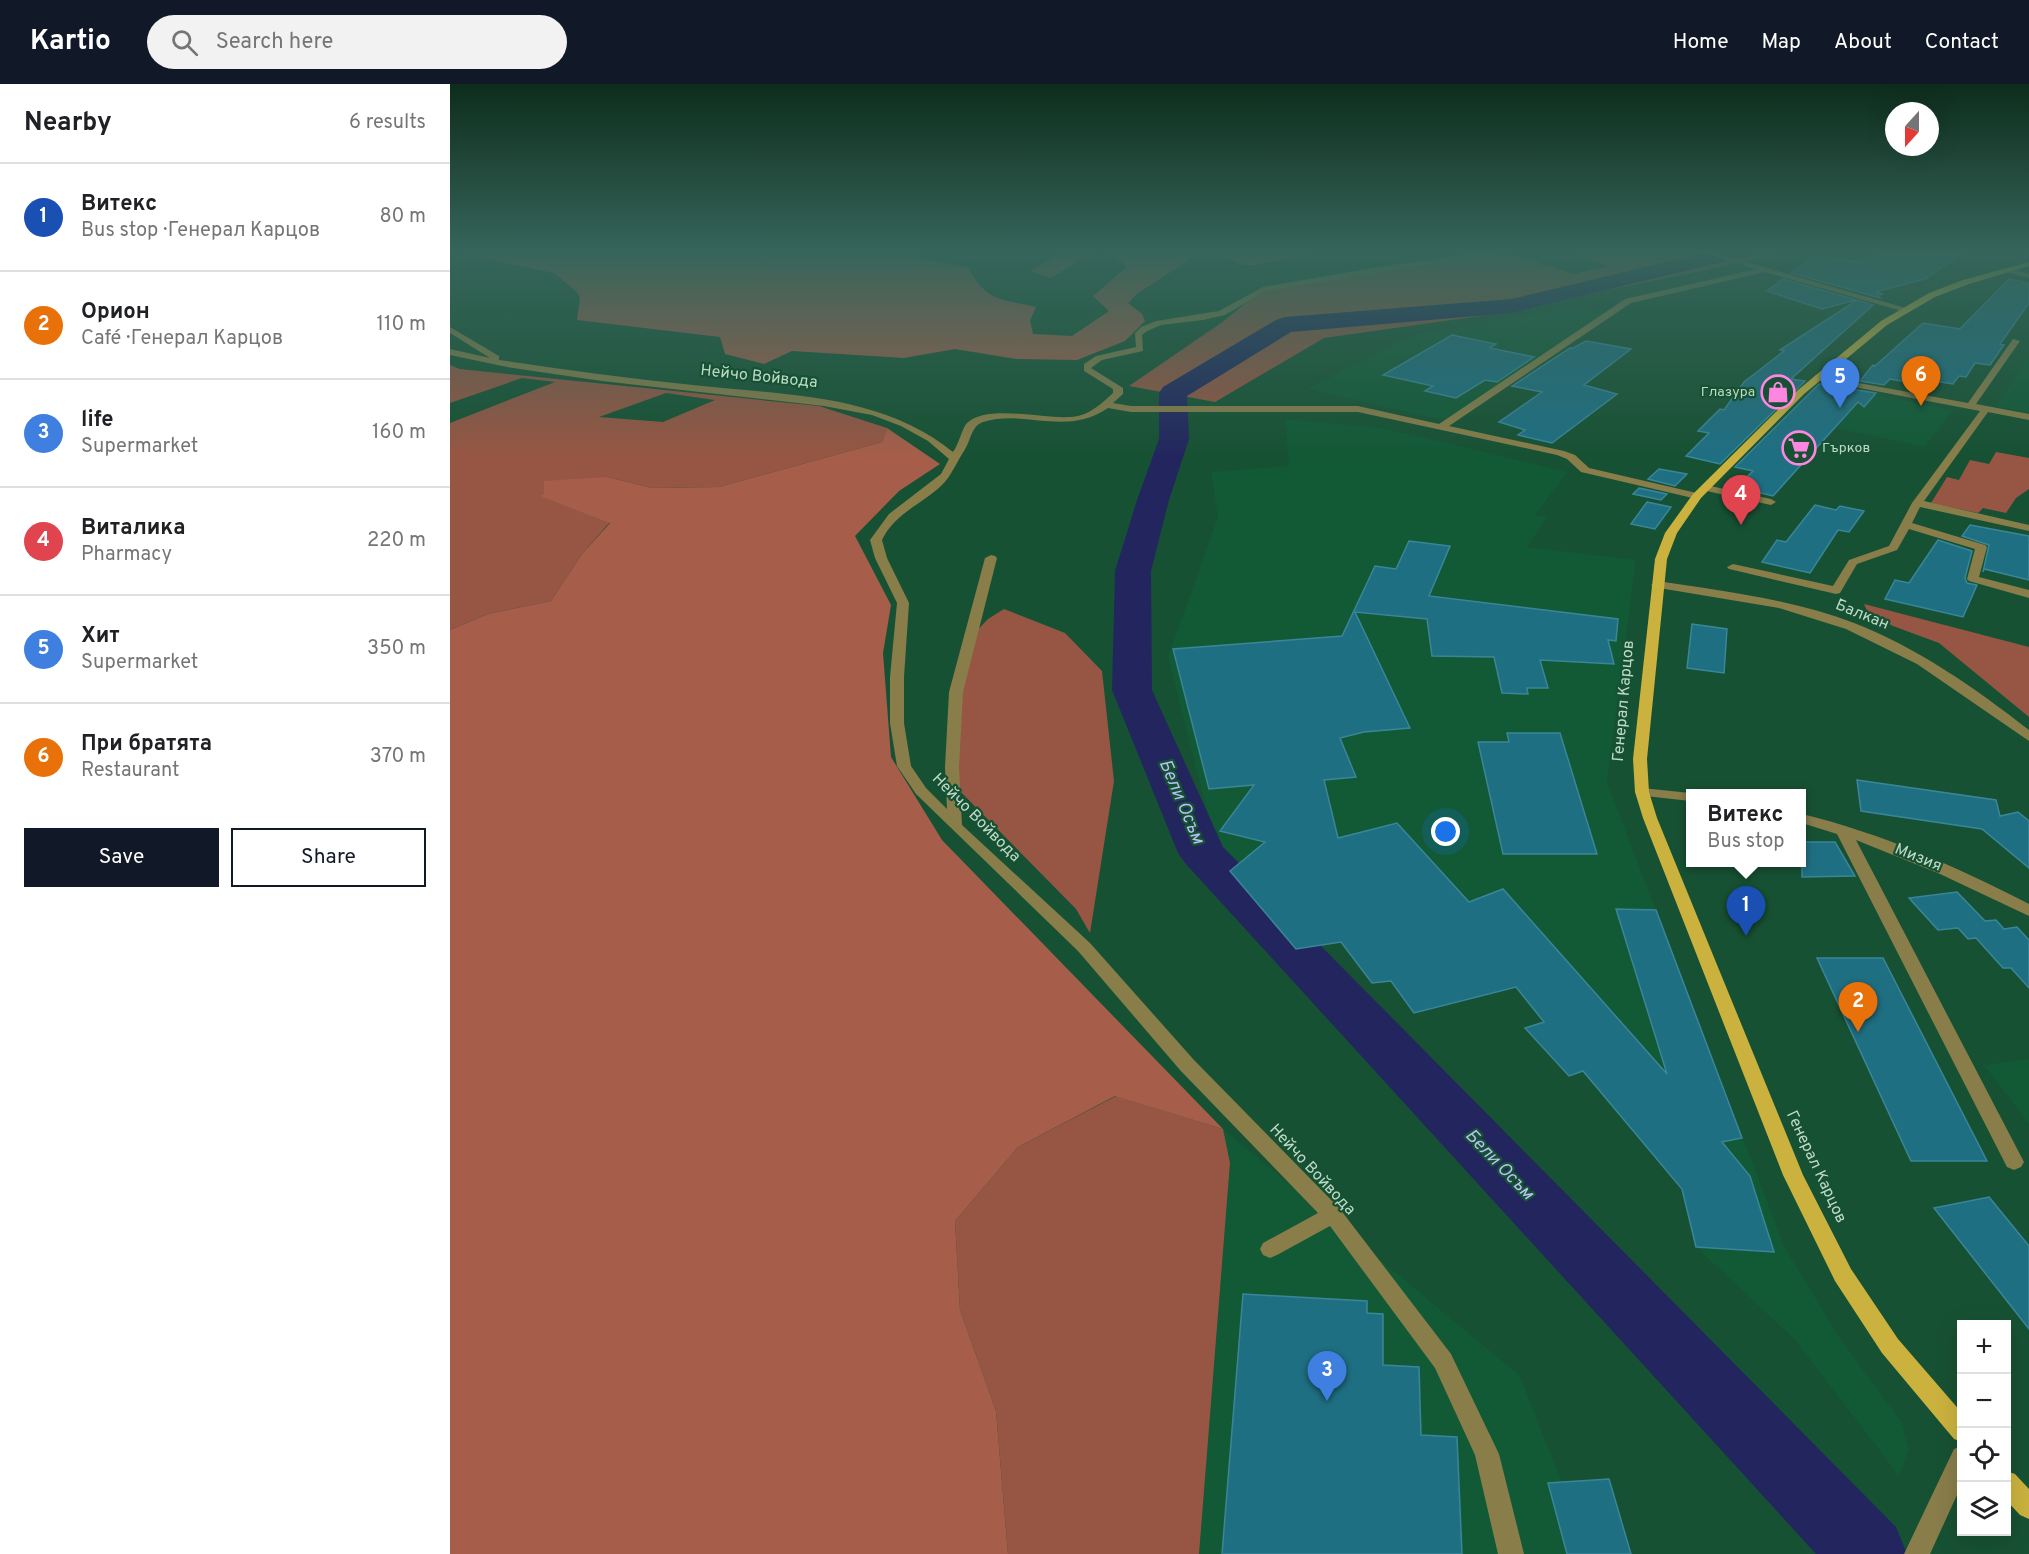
<!DOCTYPE html>
<meta charset="utf-8">
<style>
:root{--surface:#fff;--page:#f2f2f2;--text:#202124;--muted:#757577;--line:#e0e0e0;--accent:#111827}
body{margin:0;font-family:Overpass,sans-serif;background:var(--page);color:var(--text)}
.controls{position:absolute;right:18px;bottom:18px;display:grid;overflow:hidden;border-radius:0px;box-shadow:0 6px 24px #0002}
.controls button{width:54px;height:54px;display:grid;place-items:center;padding:0;border:0;border-bottom:2px solid var(--line);background:var(--surface);color:var(--text);font:30px sans-serif}
.compass{position:absolute;left:1435px;top:18px;width:54px;height:54px;border-radius:50%;background:var(--surface);box-shadow:0 6px 24px #0002;rotate:201deg}
.you{position:absolute;left:996px;top:748px;width:21px;height:21px;margin:-15px;border:4px solid #fff;border-radius:50%;background:#1a73e8;box-shadow:0 0 0 9px #1a73e833}
.badge{display:grid;place-items:center;width:39px;height:39px;border-radius:50%;background:var(--accent);color:#fff;font-size:20px;font-weight:700}
.pin{position:absolute;translate:-50% -50px;filter:drop-shadow(0 2px 3px #0008)}
.pin::after{content:'';position:absolute;top:32px;width:21px;height:18px;background:inherit;clip-path:polygon(0 0,100% 0,50% 100%)}
.popup{position:absolute;left:1236px;top:705px;width:120px;height:78px;box-sizing:border-box;display:grid;place-content:center;border-radius:0px;background:var(--surface);filter:drop-shadow(0 2px 4px #0005);font-size:20px;white-space:nowrap;color:var(--muted)}
.popup b{font-size:22px;color:var(--text)}
.popup::after{content:'';position:absolute;left:50%;top:100%;margin-left:-12px;border:12px solid transparent;border-top-color:var(--surface)}
.list{margin:0;padding:0;list-style:none}
h2{display:flex;justify-content:space-between;align-items:center;height:78px;margin:0;padding:0 24px;font-size:26px}
h2 small{font-size:20px;font-weight:400;color:var(--muted)}
.list li{display:grid;grid-template-columns:39px 1fr auto;gap:18px;align-items:center;box-sizing:border-box;height:108px;padding:0 24px;border-top:2px solid var(--line)}
.list b{display:block;font-size:22px;white-space:nowrap}
.list p{margin:0;font-size:20px;white-space:nowrap;color:var(--muted)}
.list em{font-size:20px;font-style:normal;color:var(--muted)}
.actions{display:flex;gap:12px;padding:18px 24px}
.actions a{flex:1;padding:14px 0;border:2px solid var(--accent);border-radius:0px;text-align:center;font-size:21px;color:var(--accent)}
.actions .main{background:var(--accent);color:#fff}
.icon{flex:none;width:33px;height:33px;fill:none;stroke:currentColor;stroke-width:2;stroke-linecap:round;stroke-linejoin:round}
.map{position:relative;flex:none;width:1579px;height:1470px;overflow:hidden}
header{display:flex;align-items:center;gap:36px;box-sizing:border-box;height:84px;padding:0 30px;background:var(--accent);color:#fff}
header strong{font-size:28px}
nav{display:flex;gap:33px;margin-inline-start:auto;font-size:21px}
.search{width:420px;height:54px;background:var(--page);display:flex;align-items:center;gap:15px;box-sizing:border-box;padding:0 21px;border-radius:33px;color:var(--muted);font-size:22px}
main{display:flex}
aside{flex:1;background:var(--surface)}
.map>svg:first-child{display:block}
.built{fill:#125936}
.green{fill:#975643;fill-rule:evenodd}
.forest{fill:#a65e4a}
.lines{fill:none;stroke-linecap:round;stroke-linejoin:round}
.river{fill:#23265e;fill-rule:evenodd}
.building{fill:#1f6f82;stroke:#3a8699;stroke-width:1.5}
.minor{fill:#897d4a;fill-rule:evenodd}
.major{fill:#cbb23e;fill-rule:evenodd}
.labels{text-anchor:middle;dominant-baseline:central;stroke-width:4.5;stroke-linejoin:round;paint-order:stroke}
.far-poi-label{font-size:14px;fill:#bddac7;stroke:#175133;text-anchor:end}
.street-label{font-size:16px;fill:#bddac7;stroke:#175133}
.water-label{font-size:18px;font-style:italic;fill:#b6bff6;stroke:#175133}
</style>
<header>
<strong>Kartio</strong>
<div class="search"><svg class="icon" aria-label="search" viewBox="0 0 24 24"><circle cx="10" cy="10" r="6"/><path d="M15 15l6 6"/></svg>Search here</div>
<nav><a>Home</a><a>Map</a><a>About</a><a>Contact</a></nav>
</header>
<main>
<aside>
<h2>Nearby<small>6 results</small></h2>
<ul class="list">
<li><span class="badge" style="background:#1a4fb4">1</span><div><b>Витекс</b><p>Bus stop · Генерал Карцов</p></div><em>80 m</em></li>
<li><span class="badge" style="background:#e8710a">2</span><div><b>Орион</b><p>Café · Генерал Карцов</p></div><em>110 m</em></li>
<li><span class="badge" style="background:#3f7fe0">3</span><div><b>life</b><p>Supermarket</p></div><em>160 m</em></li>
<li><span class="badge" style="background:#e0444e">4</span><div><b>Виталика</b><p>Pharmacy</p></div><em>220 m</em></li>
<li><span class="badge" style="background:#3f7fe0">5</span><div><b>Хит</b><p>Supermarket</p></div><em>350 m</em></li>
<li><span class="badge" style="background:#e8710a">6</span><div><b>При братята</b><p>Restaurant</p></div><em>370 m</em></li>
</ul>
<div class="actions"><a class="main">Save</a><a>Share</a></div>
</aside>
<div class="map">
<svg width="1579" height="1470" viewBox="0 0 1579 1470">
<rect width="100%" height="100%" fill="#175133"/>
<path class="built" d="M1123,223l31,7 -158,107 -139,-32 104,-53z
M1579,273v55l-33,-6z
M1386,304l117,22 -28,37 -121,-25z
M835,335l98,9 185,44 -33,43 12,2 -20,30 109,13 -29,222 177,464 53,88 65,89 7,26 -10,27 -104,-136 -99,-93 -14,-58 -99,-118 -14,5 -44,-48 19,-7 -28,-34 -102,26 -23,-32 -19,2 -31,-41 -45,7 -66,-78 -17,-37 -45,-177 50,-140 -7,-45 78,-6z
M1579,975v65l-45,-59z
M773,1045l297,247 70,178h-391l31,-391z"/>
<path class="green" d="M1113,166h239l-315,65 -163,23 -109,64 -86,-16 92,-63 42,-34 241,-37 70,22 35,-8z
M0,281l10,4 359,37 68,22 -5,14 -163,45 -67,1 -45,-11 -63,18 -3,1 69,26 -28,32 -31,47 -63,13 -38,16v-207l105,-41 -33,-4 -72,25zM216,309l49,7 -52,22 -64,-5z
M1546,368l33,6v31l-13,9 -10,15 -23,-5 -5,5 -47,-10 16,-26 12,3 11,-20 19,4z
M1414,520l165,43v70l-90,-74 -46,-17 -25,-13z
M554,525l61,24 37,38 12,110 -24,152 -14,-24 -128,-130 16,-135 24,-25z
M666,1012l107,33 7,34 -31,391h-191l-12,-143 -36,-101 -5,-89 63,-74z"/>
<path class="forest" d="M466,166l2,8 51,10c17,34 33,31 67,39l-6,14 3,13 39,2 37,-25 -16,-15 34,-29c-27,-29 -49,-3 -77,11l-19,-7 33,-21h282l-24,2 -66,13h-12l-29,-10h-18l-59,38 -10,10 14,11 3,7 -20,20 -48,19 -61,-1 -61,-10 -51,9 -112,-7 -28,13 -39,-10 -5,-17 -143,-17 3,-22 -4,-7 -22,-18 -104,-22z
M437,344l53,36 -41,27 -44,45 36,69 -8,48 8,104 51,83 281,289 -108,-33 -97,51 -63,74 5,89 36,101 12,143h-558v-924l38,-16 63,-13 31,-47 28,-31 -70,-27 4,-2v-13l63,-4 45,11 67,-1 163,-45z"/>
<g class="lines">
<path class="river" d="M1266,166h39l-3,5 -241,58 -220,19 -104,64 2,43 -20,61 -18,71 1,119 71,157 673,680 11,27h-91l-631,-691 -7,-10 -66,-163 3,-119 22,-71 22,-61v-46l4,-6 113,-67 9,-3 226,-18z"/>
</g>
<path class="building" d="M1427,166h90l-42,29 -50,13 8,2 -6,1 3,3 -89,-25 23,-16 43,4 19,-4z
M1333,195l73,21 -34,9 -55,-18z
M1559,195l20,4v20l-29,41 4,1 -14,20 -15,-2 -9,14 -7,-1 -6,8 -25,-4 -4,5 -34,-6 -6,6 -24,-4 13,-16 2,1 48,-43 37,6z
M1407,216l16,5 -82,74 14,2 -85,83 -34,-8 23,-23 -11,-2 22,-22 4,1 20,-28 40,-31 -4,-1z
M1002,251l44,9 -6,4 44,9 -37,25 -12,-2 -29,18 -31,-7 8,-5 -50,-11z
M1136,257l45,8 -47,36 33,9 -65,49 -34,-8 7,-5 -26,-8 43,-30 -30,-6 58,-38h3z
M1369,300l57,9 -12,14 -6,-5 -85,94 -36,-9 16,-16 -18,-4z
M1209,385l28,5 -12,12 -27,-7z
M1189,404l28,6 -6,6 -28,-6z
M1197,418l24,5 -16,22 -24,-5z
M1365,421l21,5 4,-4 24,5 -15,21 -11,-2 -28,43 -48,-11 15,-22 9,2z
M1520,441l59,11v44l-45,-11 -1,3 6,-27 -27,-9z
M1488,456l34,11 -7,27 2,5 10,2 -14,32 -78,-18 10,-19 14,3z
M959,457l41,5 -21,50 189,23 -2,22 -8,-1 6,24 -74,-4 8,28h-21l1,6 -26,-1 -8,-36 -62,-1 -5,-37 -72,-7 55,116 -46,4 -24,6 16,39 -32,3 14,58 59,-15 72,79 34,-13 164,185 -51,-165 40,1 86,228 -20,4 28,34 24,76 -78,-5 -14,-58 -99,-118 -14,5 -44,-48 19,-6 -28,-35 -102,26 -23,-32 -19,2 -31,-41 -45,7 -66,-78 35,-29 -45,-11 34,-46 -45,4 -36,-140 169,-13 33,-70 21,3z
M1242,540l35,5 -3,44 -37,-5z
M1057,649h53l37,121h-94l-25,-112h31z
M1407,696l139,20 4,16 18,-4 11,9v47l-47,-39 -121,-18z
M1352,758h33l20,34 -53,1z
M1507,808l28,29 11,-1 8,9 13,-2 12,13v48l-18,-20h-8l-27,-30 -8,1 -10,-11 -20,2 -29,-32z
M1367,874h66l104,203h-76z
M1539,1113l40,49v83l-95,-121z
M793,1210l124,7v12l16,1v51l36,2 2,68 36,2 5,117h-240z
M1159,1395l22,75h-64l-19,-71z"/>
<g class="lines">
<path class="minor" d="M1051,166h19l-255,41 -40,24 -22,5 -42,5 -14,6 -5,4 1,16 -41,9 -11,8 32,20v6l-10,9 18,3h227l81,18 186,-125 132,-30 -64,-19h11l205,59 -7,2 -137,-39 -134,31 -182,123 115,25 11,4 14,13 112,26v4l-4,1 -116,-27 -14,-13 -10,-4 -199,-43h-227l-23,-4c-43,29 -82,1 -125,14 -12,4 -12,19 -19,29 -8,12 -12,24 -22,34 -21,20 -47,28 -60,55l5,18 22,45 -5,74v46l7,43 15,22 21,21 -2,-42 4,-75 36,-134 6,-3 4,1 2,2 -34,134 -4,75 3,58 128,118 104,117 146,149 111,145 48,100 25,100h-26l-23,-99 -40,-87 -105,-142 -53,29 -7,3 -7,-3 -3,-6 3,-6 55,-30 -138,-143 -102,-119 -162,-157 -19,-28 -7,-43v-46l7,-74 -22,-45 -5,-18 19,-26 52,-40 8,-15 -21,-18 -27,-15 -29,-11 -48,-9 -222,-25 -95,-14 -57,-12v-6l40,9 -40,-25v-6l49,29v4l8,1c62,9 124,18 186,24 88,10 188,8 260,67 6,-8 9,-24 14,-29 22,-21 83,-1 111,-7 14,-3 25,-14 35,-23v-4l-29,-18v-7l12,-8 40,-9 -1,-14 6,-6 15,-6 63,-10 44,-24 110,-19z
M1558,184l21,6v4l-24,-6z
M1563,255l7,2 -44,63 53,10v6l-41,-8 -64,89 105,24v6l-109,-24 -8,16 73,22 2,2 -8,30 50,13v8l-60,-17 -2,-2 8,-30 -66,-20 -12,21 -40,14 -17,29 -4,1 -107,-25 -2,-2 6,-3 100,22 16,-26 40,-14 23,-43 68,-92 -162,-31 -3,-1v-4l153,28z
M1256,401l65,14 5,3 -5,3 -69,-15 -1,-2z
M1207,497c66,10 134,18 197,42 64,25 121,65 175,107v11l-112,-77 -71,-35 -67,-21 -126,-21 -2,-2z
M1192,704l48,5 4,1h-4v7l-53,-6 -2,-3z
M1352,730c79,19 155,53 227,90v12l-89,-42 -84,-34 168,322 -3,5 -7,3 -7,-3 -170,-333 -35,-11z
M1512,1362v38l-32,70h-26l50,-105z"/>
<path class="major" d="M1579,178v4l-60,18 -34,13 -48,28 -83,69 -103,104 -24,35 -10,26 -20,200 2,33 8,26 146,357 48,94 47,70 64,74v29l-8,-3 -72,-86 -47,-72 -52,-106 -140,-357 -8,-26 -2,-33 22,-200 10,-26 28,-39 105,-104 83,-69 48,-28 34,-13z
M1556,1387l9,3 14,15v30l-9,-4 -14,-15z"/>
</g>
<linearGradient id="sky" x2="0" y2="1"><stop stop-color="#0d2d1c"/><stop offset="0.45" stop-color="#36655b"/><stop offset="1" stop-color="#36655b" stop-opacity="0"/></linearGradient>
<rect width="1579" height="372" fill="url(#sky)"/>
<defs>
<symbol id="shop-ring" viewBox="-11 -11 22 22"><circle r="9.5" fill="#175133" stroke="#fd86e1" stroke-width="1.5"/><path d="M-5-2.5h2.3a2.7 3.5 0 0 1 5.4 0H5L5.5 6h-11ZM-1.5-2.5h3a1.5 2.3 0 0 0-3 0Z" fill="#fd86e1"/></symbol>
<symbol id="supermarket-ring" viewBox="-11 -11 22 22"><circle r="9.5" fill="#175133" stroke="#fd86e1" stroke-width="1.5"/><path d="M-6-5.5h2.5l.6 2H6L4.5 2H-2.5L-4.4-4H-6ZM-1.5 3.2a1.3 1.3 0 1 0 .1 0ZM3 3.2a1.3 1.3 0 1 0 .1 0Z" fill="#fd86e1"/></symbol>
</defs>
<g fill-rule="evenodd">
<use href="#shop-ring" x="1309" y="289" width="38" height="38"/>
<use href="#supermarket-ring" x="1330" y="345" width="38" height="38"/>
</g>
<g class="labels">
<g class="far-poi-label">
<text x="1305" y="308">Глазура</text>
<text x="1372" y="364" text-anchor="start">Гърков</text>
</g>
<g class="street-label">
<text transform="translate(309 293) rotate(6)">Нейчо Войвода</text>
<text transform="translate(1412 531) rotate(22)">Балкан</text>
<text transform="translate(1174 617) rotate(-85)">Генерал Карцов</text>
<text transform="translate(526 734) rotate(45)">Нейчо Войвода</text>
<text transform="translate(1468 774) rotate(22)">Мизия</text>
<text transform="translate(1366 1083) rotate(65)">Генерал Карцов</text>
<text transform="translate(862 1086) rotate(47)">Нейчо Войвода</text>
</g>
<g class="water-label">
<text transform="translate(731 718) rotate(67)">Бели Осъм</text>
<text transform="translate(1049 1081) rotate(46)">Бели Осъм</text>
</g>
</g>
</svg>
<div class="controls">
<button>+</button>
<button>−</button>
<button><svg class="icon" aria-label="locate" viewBox="0 0 24 24"><circle cx="12" cy="12" r="6"/><path d="M12 2v4M12 18v4M2 12h4M18 12h4"/></svg></button>
<button><svg class="icon" aria-label="layers" viewBox="0 0 24 24"><path d="M12 4l9 5-9 5-9-5zM3 14l9 5 9-5"/></svg></button>
</div>
<svg class="compass" viewBox="-18 -18 36 36"><path d="M0-13l5 13h-10z" fill="#e53935"/><path d="M0 13l5-13h-10z" fill="#757577"/></svg>
<div class="you"></div>
<div class="pin badge" style="left:1296px;top:852px;background:#1a4fb4">1</div>
<div class="popup"><b>Витекс</b>Bus stop</div>
<div class="pin badge" style="left:1408px;top:948px;background:#e8710a">2</div>
<div class="pin badge" style="left:877px;top:1317px;background:#3f7fe0">3</div>
<div class="pin badge" style="left:1291px;top:441px;background:#e0444e">4</div>
<div class="pin badge" style="left:1390px;top:324px;background:#3f7fe0">5</div>
<div class="pin badge" style="left:1471px;top:322px;background:#e8710a">6</div>
</div>
</main>
